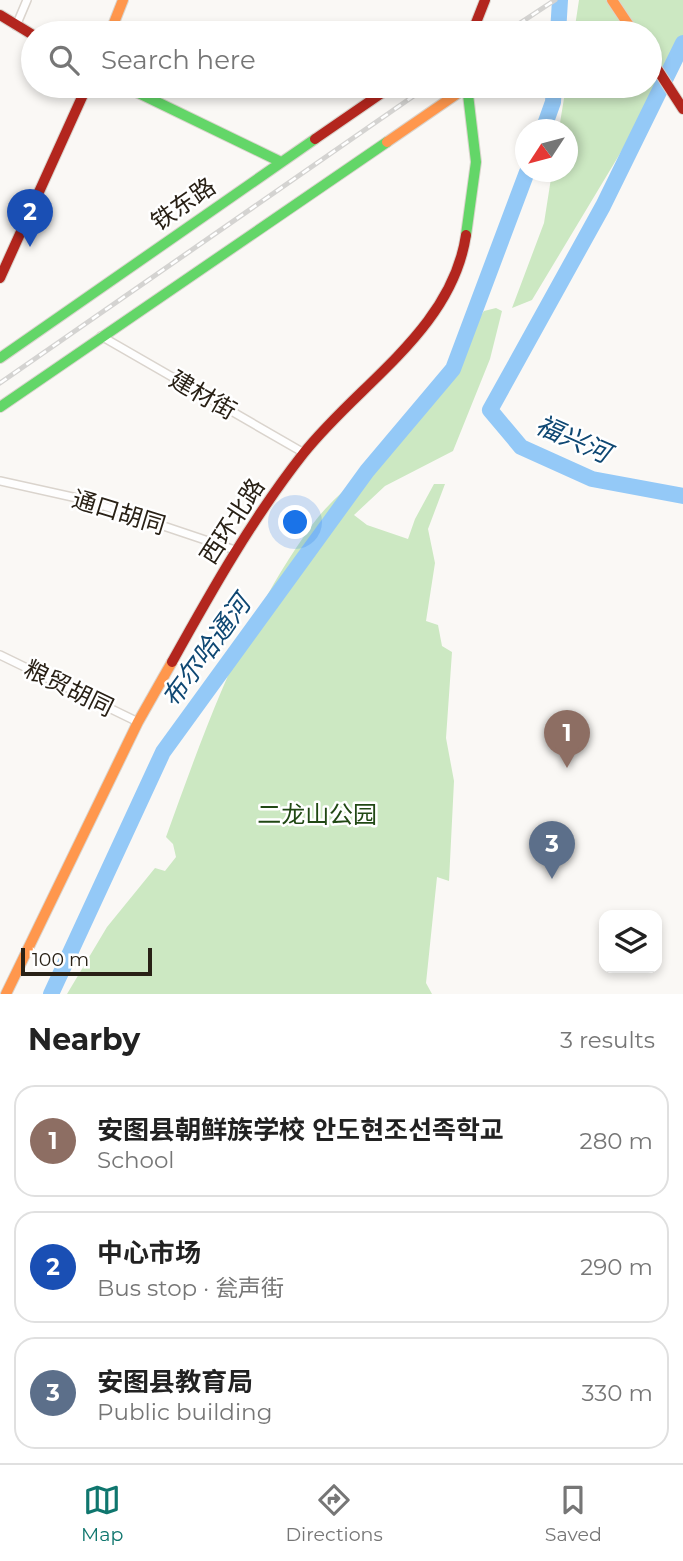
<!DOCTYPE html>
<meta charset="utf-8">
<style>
:root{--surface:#fff;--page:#f6f6f6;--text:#222;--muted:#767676;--line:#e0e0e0;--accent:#0f766e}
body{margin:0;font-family:Montserrat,"Noto Sans SC","Noto Sans KR",sans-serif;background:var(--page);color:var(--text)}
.controls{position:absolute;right:21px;bottom:21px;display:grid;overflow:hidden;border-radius:14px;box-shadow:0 4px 10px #0003}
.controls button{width:63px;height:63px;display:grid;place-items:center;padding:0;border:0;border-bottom:2px solid var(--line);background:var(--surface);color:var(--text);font:35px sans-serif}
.compass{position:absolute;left:515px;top:119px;width:63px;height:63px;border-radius:50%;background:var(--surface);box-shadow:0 4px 10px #0003;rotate:234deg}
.scale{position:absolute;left:21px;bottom:18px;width:131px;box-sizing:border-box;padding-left:7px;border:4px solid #292116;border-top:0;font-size:19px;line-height:24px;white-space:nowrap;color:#292116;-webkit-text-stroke:5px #fff;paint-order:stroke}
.you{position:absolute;left:296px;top:523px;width:24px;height:24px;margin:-18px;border:5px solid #fff;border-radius:50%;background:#1a73e8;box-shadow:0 0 0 10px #1a73e833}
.badge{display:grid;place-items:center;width:46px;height:46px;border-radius:50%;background:var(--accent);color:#fff;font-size:23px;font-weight:700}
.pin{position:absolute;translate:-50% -58px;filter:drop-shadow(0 2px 4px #0008)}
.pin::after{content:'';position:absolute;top:37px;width:24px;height:21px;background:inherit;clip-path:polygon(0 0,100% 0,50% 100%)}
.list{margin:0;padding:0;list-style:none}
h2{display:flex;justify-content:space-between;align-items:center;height:91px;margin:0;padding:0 28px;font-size:30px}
h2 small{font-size:23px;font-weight:400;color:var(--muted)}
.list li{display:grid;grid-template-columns:46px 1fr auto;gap:21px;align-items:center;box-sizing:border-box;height:112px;margin:0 14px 14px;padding:0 14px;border:2px solid var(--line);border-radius:21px}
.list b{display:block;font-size:26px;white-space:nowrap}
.list p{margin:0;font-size:23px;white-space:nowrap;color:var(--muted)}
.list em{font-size:23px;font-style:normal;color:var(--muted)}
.icon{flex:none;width:38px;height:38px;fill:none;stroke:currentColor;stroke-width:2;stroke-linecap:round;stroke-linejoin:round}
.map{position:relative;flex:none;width:683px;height:994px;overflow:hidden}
.search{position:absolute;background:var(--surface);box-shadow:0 4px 10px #0003;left:21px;right:21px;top:21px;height:77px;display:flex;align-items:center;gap:18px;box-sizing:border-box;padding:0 24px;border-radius:38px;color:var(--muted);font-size:26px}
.sheet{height:469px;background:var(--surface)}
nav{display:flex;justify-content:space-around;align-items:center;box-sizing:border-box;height:98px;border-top:2px solid var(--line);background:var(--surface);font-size:19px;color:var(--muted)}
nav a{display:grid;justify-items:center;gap:4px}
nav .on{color:var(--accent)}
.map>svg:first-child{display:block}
.green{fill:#cce8c2}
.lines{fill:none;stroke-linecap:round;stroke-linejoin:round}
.river{stroke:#94c9f7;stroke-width:16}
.street-casing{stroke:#dad4cd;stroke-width:10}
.fast-casing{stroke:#dad4cd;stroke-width:12}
.slow-casing{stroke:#dad4cd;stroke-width:12}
.jam-casing{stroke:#dad4cd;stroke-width:12}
.street{stroke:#fefefe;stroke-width:7}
.fast{stroke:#63d668;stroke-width:10}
.slow{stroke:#ff974d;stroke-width:10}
.jam{stroke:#b3261e;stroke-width:10}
.rail-casing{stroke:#d4d3d1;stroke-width:5}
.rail{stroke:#fff;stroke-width:2.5;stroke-dasharray:8;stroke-linecap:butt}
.labels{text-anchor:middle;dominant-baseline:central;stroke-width:5;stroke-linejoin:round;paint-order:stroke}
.street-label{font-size:24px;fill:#292116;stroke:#fff}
.park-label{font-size:24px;fill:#214814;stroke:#fff}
.water-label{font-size:26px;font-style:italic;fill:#0f4873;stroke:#fff}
</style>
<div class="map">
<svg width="683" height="994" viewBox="0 0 683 994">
<rect width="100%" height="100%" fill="#faf8f5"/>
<path class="green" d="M579,0h104v37l-35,70 -116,193 -20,8 32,-85 8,-51h16v-42l-9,-1 7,-43h84v-53h-76z
M496,308l6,3 -12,48 -37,92 -68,35 -31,29 13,10 41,14 7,-20 19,-35h11l-17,45 7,34 -9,58 12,4 4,21 10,6 -6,86 8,43 -5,100 -12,-4 -11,106 6,11h-365l40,-67 48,-59 10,3 11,-14 -3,-13 -7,-7c39,-108 78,-219 146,-312 27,-37 66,-59 95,-92 29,-33 52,-85 77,-122z"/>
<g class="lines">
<path class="river" d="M558,33l2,-33
M683,43l-80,163 -113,204 31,37 71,32 91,17
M543,130l10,-28 1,-16
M51,994l112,-242 204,-281 86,-102 74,-197"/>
<defs>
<path id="street" d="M16,26l11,-26
M101,336l203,117
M0,481l86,19 149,50
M0,655l138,67"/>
<path id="fast" d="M124,86l157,76
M466,235l10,-73 -9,-76
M0,358l315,-219
M0,407l387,-265"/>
<path id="slow" d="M612,0l22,33
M110,33l13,-33
M387,142l80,-55
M6,994l132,-272 34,-60"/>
<path id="jam" d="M0,15l33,20
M472,33l13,-33
M650,58l33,51
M315,139l77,-53
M0,278l87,-192
M172,662c40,-72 80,-143 131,-208 55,-70 149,-124 163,-219"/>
</defs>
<use href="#street" class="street-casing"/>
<use href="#fast" class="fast-casing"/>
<use href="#slow" class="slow-casing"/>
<use href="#jam" class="jam-casing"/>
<use href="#street" class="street"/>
<use href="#fast" class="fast"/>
<use href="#slow" class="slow"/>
<use href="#jam" class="jam"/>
<defs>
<path id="rail" d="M505,33l50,-33
M0,383l428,-297"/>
</defs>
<use href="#rail" class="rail-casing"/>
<use href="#rail" class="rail"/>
</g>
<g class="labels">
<g class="street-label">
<text transform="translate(183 204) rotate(-35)">铁东路</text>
<text transform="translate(203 395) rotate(30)">建材街</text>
<text transform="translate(119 512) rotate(17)">通口胡同</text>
<text transform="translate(232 521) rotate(-57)">西环北路</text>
<text transform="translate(69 688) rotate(26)">粮贸胡同</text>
</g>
<g class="park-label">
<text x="317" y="814">二龙山公园</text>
</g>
<g class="water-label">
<text transform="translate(573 439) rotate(24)">福兴河</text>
<text transform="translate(206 651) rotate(-54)">布尔哈通河</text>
</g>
</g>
</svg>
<div class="controls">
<button><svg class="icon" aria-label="layers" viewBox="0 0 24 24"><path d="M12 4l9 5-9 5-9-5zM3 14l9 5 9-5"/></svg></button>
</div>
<svg class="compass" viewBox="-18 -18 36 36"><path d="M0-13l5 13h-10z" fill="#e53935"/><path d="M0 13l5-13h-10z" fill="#767676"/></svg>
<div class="scale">100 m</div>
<div class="you"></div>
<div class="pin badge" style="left:567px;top:768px;background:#8d6e63">1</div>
<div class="pin badge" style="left:30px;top:247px;background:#1a4fb4">2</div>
<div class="pin badge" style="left:552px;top:879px;background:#5c6f8a">3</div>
<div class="search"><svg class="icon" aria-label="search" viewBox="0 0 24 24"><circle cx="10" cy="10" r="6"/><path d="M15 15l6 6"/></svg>Search here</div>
</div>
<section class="sheet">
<h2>Nearby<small>3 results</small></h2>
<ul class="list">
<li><span class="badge" style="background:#8d6e63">1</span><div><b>安图县朝鲜族学校 안도현조선족학교</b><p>School</p></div><em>280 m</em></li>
<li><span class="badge" style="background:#1a4fb4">2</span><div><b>中心市场</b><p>Bus stop · 瓮声街</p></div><em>290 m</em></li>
<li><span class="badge" style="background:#5c6f8a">3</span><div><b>安图县教育局</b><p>Public building</p></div><em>330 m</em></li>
</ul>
</section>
<nav>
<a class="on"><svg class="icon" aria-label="map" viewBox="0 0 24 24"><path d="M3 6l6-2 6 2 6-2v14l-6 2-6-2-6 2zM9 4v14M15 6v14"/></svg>Map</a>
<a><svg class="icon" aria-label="directions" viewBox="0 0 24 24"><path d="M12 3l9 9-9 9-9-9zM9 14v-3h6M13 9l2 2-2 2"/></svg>Directions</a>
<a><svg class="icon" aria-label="saved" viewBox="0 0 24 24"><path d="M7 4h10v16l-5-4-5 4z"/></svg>Saved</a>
</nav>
